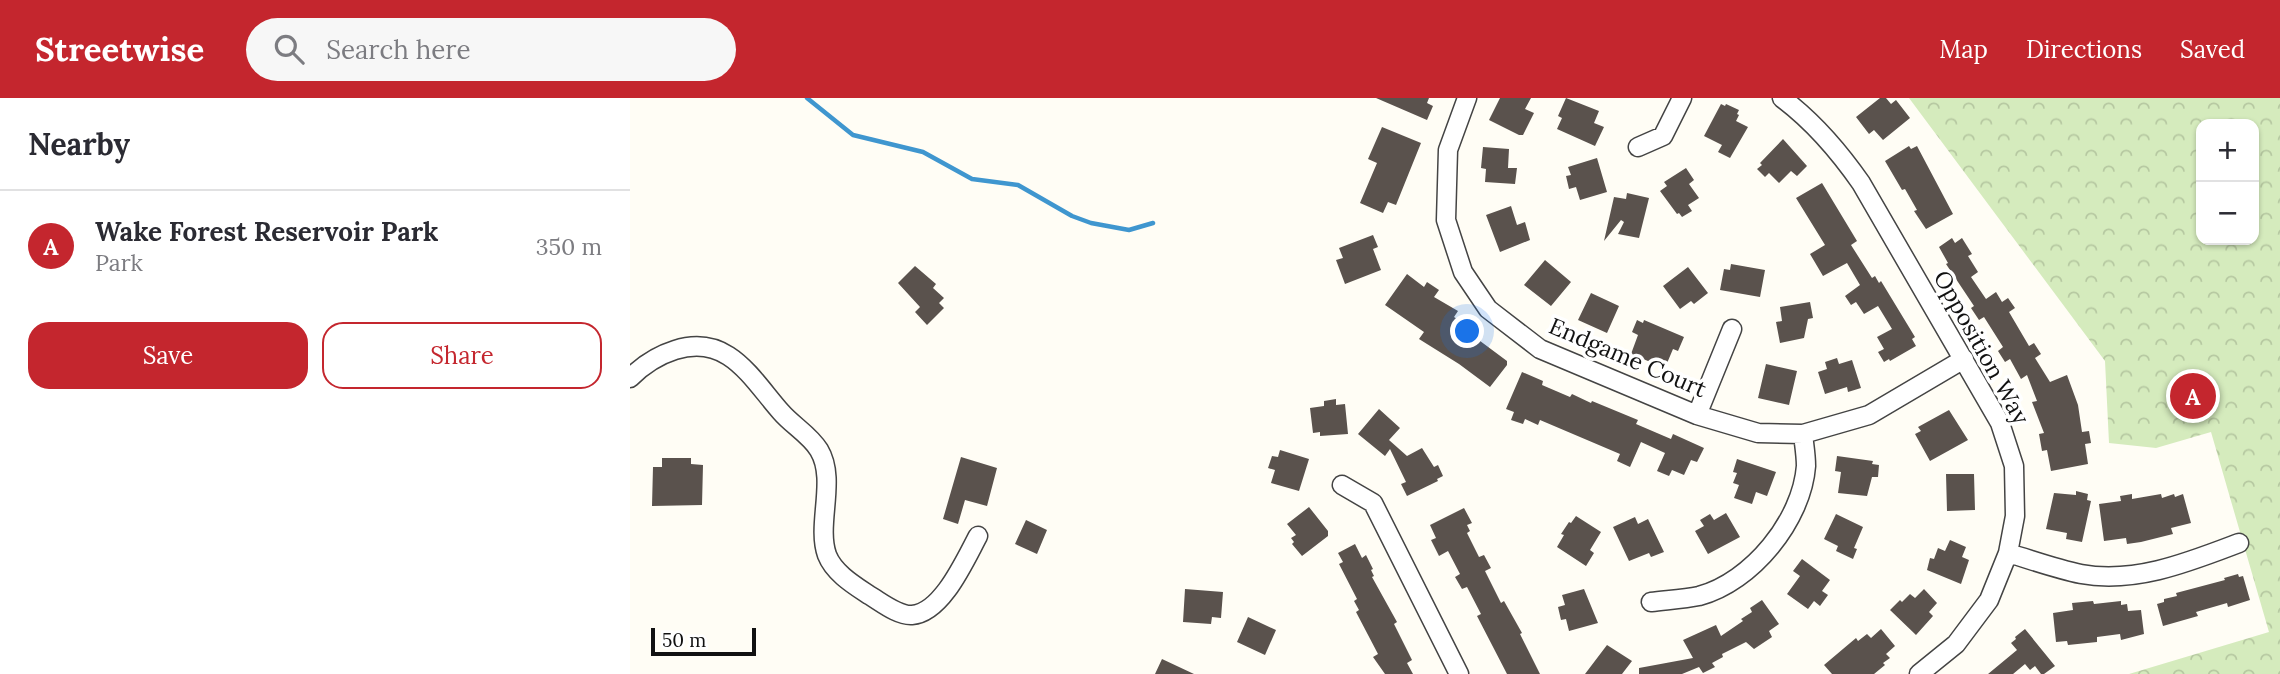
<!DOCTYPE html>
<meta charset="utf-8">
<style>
:root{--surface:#fff;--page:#f7f7f7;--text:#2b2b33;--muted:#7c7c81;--line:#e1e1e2;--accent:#c4262e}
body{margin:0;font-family:Lora,serif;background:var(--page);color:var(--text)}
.controls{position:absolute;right:21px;top:21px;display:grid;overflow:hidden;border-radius:14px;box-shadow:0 2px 5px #0004}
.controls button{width:63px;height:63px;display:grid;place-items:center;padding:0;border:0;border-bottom:2px solid var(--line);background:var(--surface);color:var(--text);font:35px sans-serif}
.scale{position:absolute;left:21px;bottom:18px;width:105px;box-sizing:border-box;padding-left:7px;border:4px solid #111;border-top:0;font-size:19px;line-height:24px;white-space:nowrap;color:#111;-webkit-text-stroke:5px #fff;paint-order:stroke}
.you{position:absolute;left:838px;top:234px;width:24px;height:24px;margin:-18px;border:5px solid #fff;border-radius:50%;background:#1a73e8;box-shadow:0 0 0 10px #1a73e833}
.badge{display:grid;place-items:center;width:46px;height:46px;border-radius:50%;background:var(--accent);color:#fff;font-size:23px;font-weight:700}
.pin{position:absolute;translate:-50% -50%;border:4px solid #fff;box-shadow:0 2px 7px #0006}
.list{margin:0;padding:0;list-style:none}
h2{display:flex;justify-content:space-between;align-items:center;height:91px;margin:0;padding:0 28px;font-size:30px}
h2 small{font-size:23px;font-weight:400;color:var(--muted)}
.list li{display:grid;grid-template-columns:46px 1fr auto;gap:21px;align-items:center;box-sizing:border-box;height:112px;padding:0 28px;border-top:2px solid var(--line)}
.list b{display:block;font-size:26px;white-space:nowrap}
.list p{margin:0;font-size:23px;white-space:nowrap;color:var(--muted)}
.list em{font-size:23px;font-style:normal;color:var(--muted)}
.actions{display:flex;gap:14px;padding:21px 28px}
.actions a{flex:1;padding:16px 0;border:2px solid var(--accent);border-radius:21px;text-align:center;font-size:24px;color:var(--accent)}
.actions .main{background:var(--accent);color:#fff}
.icon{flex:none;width:38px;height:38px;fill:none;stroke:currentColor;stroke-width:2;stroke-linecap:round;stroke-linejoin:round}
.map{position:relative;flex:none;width:1650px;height:576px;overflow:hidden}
header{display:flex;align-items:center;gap:42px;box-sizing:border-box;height:98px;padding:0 35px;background:var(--accent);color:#fff}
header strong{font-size:33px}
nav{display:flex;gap:38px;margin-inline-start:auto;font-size:24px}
.search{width:490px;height:63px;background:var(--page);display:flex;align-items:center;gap:18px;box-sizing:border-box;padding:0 24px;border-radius:38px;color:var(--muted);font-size:26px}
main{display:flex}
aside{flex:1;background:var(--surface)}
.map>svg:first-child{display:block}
.park{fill:url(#park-crowns);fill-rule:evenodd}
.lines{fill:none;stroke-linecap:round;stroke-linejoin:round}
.stream{stroke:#3f96cf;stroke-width:4.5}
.building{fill:#5a524d}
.minor-casing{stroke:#444;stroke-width:21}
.minor{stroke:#fff;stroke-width:18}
.labels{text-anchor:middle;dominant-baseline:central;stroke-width:7;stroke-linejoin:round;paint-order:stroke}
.street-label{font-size:23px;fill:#111;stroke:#fff}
</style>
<header>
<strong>Streetwise</strong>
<div class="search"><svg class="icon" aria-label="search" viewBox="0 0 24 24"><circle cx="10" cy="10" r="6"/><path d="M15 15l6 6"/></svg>Search here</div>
<nav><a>Map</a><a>Directions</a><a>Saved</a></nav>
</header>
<main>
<aside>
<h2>Nearby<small></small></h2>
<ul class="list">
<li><span class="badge">A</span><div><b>Wake Forest Reservoir Park</b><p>Park</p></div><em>350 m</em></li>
</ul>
<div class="actions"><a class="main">Save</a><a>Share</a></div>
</aside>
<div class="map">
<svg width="1650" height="576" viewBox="0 0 1650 576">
<defs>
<pattern id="park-crowns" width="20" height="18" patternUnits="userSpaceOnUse" patternTransform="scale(1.75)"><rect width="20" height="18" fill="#d5ebbd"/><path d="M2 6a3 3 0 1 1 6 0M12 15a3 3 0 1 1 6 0" fill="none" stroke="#b6c8a1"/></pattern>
</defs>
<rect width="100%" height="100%" fill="#fffdf5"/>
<path class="park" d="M1279,0h371v576h-151l140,-42 -58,-200 -55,16 -47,-5 -4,-82zM1571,26h53v116h-53z"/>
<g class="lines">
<path class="stream" d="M177,0l46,37 70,17 49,27 46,6 54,31 19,7 38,7 24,-7"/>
</g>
<path class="building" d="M746,0h53l-2,5 6,3 -6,14z
M870,0h31l-6,11 9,4 -11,22h-4l-30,-15z
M936,0l33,13 -5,12 10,4 -9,19 -38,-17 5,-11 -4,-2z
M1250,0h6l5,6 5,-4 14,18 -27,22 -9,-10 -5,4 -13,-17z
M1091,6l4,2 1,-2 13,6 -2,4 2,1 -3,6 12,6 -18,31 -12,-6 4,-7 -18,-9z
M752,29l39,16 -25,62 -8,-3 -5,11 -23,-10 17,-40 -9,-4z
M1153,41l24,27 -10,10 -6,-5 -12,12 -10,-10 -4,4 -8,-8 5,-4 -2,-2z
M1279,48l2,3 6,-3 36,68 -27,15 -12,-18 3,-1 -12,-21 -3,1 -17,-29z
M853,49l26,2 -1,19h9l-2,16 -30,-2 1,-13 -5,-1z
M967,60l10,34 -27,8 -4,-13 -7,2 -3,-13 5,-1 -3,-8z
M1056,70l8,12 -5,4 10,14 -11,7 4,6 -10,6 -3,-4 -2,1 -17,-23 7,-5 -3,-4z
M1192,85l35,58 -6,4 21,33 3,-2 4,7 2,-2 34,56 -3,2 4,7 -26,15 -1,-2 -5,3 -6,-10 6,-3 -7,-12 15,-8 -14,-23 -14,8 -8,-12 -5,3 -6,-9 15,-11 -13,-22 -24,13 -13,-22 15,-9 -29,-47z
M997,95l22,5 -10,40 -21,-4 6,-12 -3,-2 -17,21 10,-44 12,2z
M881,108l6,19 8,-3 5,18 -30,12 -14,-37z
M743,137l5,12 -5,2 8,21 -36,14 -9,-24 7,-2 -4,-10z
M1322,140l3,5 7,-5 10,16 -4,2 10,16 -7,5 15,22 10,-7 6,10 6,-4 7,10 -6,4 20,34 5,-3 7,11 -6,4 15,24 17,-7 11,30 4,27 7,-1 2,12 -6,1 3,20 -37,7 -4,-21 -5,1 -3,-17 5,-1 -12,-31 5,-1 -10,-26 -6,4 -11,-20 -5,3 -7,-11 5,-4 -19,-30 -5,3 -8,-12 3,-2 -28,-42 2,-1 -9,-16z
M915,162l26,22 -20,24 -27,-21z
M1101,166l34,6 -5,27 -40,-7 4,-21 6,1z
M285,168l21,18 -3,4 11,10 -5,5 5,5 -17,17 -12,-13 5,-5 -22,-24z
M1058,169l20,26 -14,11 -3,-3 -11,8 -17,-23z
M777,176l17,13 3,-5 12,8 -5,7 24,14 -4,6 17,11 -3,4 39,29v4l-17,22 -31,-23 -40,-25 5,-7 -39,-27z
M961,195l28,13 -12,27 -29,-13z
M1180,204l3,16 -5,1 -4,19 -24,5 -4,-21 6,-1 -2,-14z
M1007,222l6,3 1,-3 40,17 -6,14 -5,-2 -8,19 -34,-14 7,-19 -6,-3z
M1207,260l2,6 13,-4 9,28 -13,4 -1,-5 -22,7 -7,-22 9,-3 -2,-7z
M1136,266l31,7 -8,34 -31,-7z
M892,274l21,9 -1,4 28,12 2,-3 19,9 1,-2 46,19 -2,4 35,15 2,-5 31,14 -7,14 -6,-2 -7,15 -12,-5 -3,6 -12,-5 8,-18 -24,-11 -11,25 -13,-6 3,-7 -80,-34 -2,5 -13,-6 -2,5 -12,-4 3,-8 -8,-3z
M706,301v6l9,-1 3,30 -28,2v-4l-7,1 -3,-25 14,-2v-5z
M749,311l21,19 -11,12 18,16 15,-8 12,19 4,-2 5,11 -6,3 1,2 -31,15 -6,-12 5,-2 -16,-33 -5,7 -27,-22z
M1319,312l19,30 -38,21 -15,-27 6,-3 -3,-4z
M650,352l29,9 -10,32 -28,-8 4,-13 -7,-2 4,-12 6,1z
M1207,358l36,5 -1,3 7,1 -1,12h-6l-5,19 -29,-3 3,-21 -6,-1z
M331,359l36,11 -10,38 -22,-6 -7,24 -15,-5z
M32,360h29v6l12,1 -1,40 -50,1 1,-39h9z
M1107,361l39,13 -9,24 -11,-4 -4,12 -18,-6 5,-13 -6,-2 4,-10 -4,-1z
M1316,376h28l1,36 -28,1z
M1446,393l12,3 -1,6 4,1 -9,41 -16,-3 1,-6 -21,-4 8,-36 22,2z
M1502,396v5l29,-5 1,4 12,-4 1,3 8,-3 8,29 -20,5 2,6 -32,8 -14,2 -1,-6 -22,3 -5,-37 22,-3 -1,-5z
M679,409l19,24v5l-26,20 -10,-12 2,-2 -3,-4 5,-3 -9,-11z
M834,410l8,15 -5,2 3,6 -3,2 12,24 5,-2 7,13 -6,3 16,32 3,-2 18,32 -2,1 20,40h-33l-30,-58 4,-2 -14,-27 -5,2 -7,-12 5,-3 -12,-23 -9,5 -8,-16 5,-2 -6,-13z
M1096,415l14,24 -32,17 -13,-23 9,-5 -4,-6 10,-6 4,6z
M1206,416l27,13 -9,21 3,1 -4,10 -17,-8 2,-5 -14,-7z
M946,418l25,16 -11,18 4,3 -8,13 -29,-19 7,-12 -3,-1 8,-12 2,1z
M1005,419l3,7 10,-5 16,33 -13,5 -2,-4 -20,8 -16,-34z
M396,422l21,10 -10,24 -22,-10z
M1320,442l16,7 -4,10 7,3 -8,24 -34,-14 3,-12 4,1 4,-11 7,3z
M725,446l7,14 4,-3 7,14 -2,1 3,6 -2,1 25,45 -3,2 18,36 -5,3 6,11h-28l-12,-17 5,-3 -22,-42 3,-2 -5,-9 3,-2 -18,-35 4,-2 -5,-9z
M1172,461l28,21 -8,11 6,4 -8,11 -6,-5 -6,8 -21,-15 13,-18 -7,-5z
M1608,476l1,3 4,-1 7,24 -22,7 -1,-4 -31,9 2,4 -35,10 -6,-22 7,-2v-3l13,-3 -1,-3 49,-13 -1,-2z
M555,491l38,3 -2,26 -9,-1 -1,7 -28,-2z
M954,491l14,34 -29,8 -3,-12 -5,1 -3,-13 7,-2 -3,-10z
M1294,491l13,14 -8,9 4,4 -17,19 -26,-25 10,-10 2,2 8,-8 5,4z
M1132,502l17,24 -10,7 3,6 -18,12 -8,-7 -24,12 1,3 -11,6 3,4 -12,6 -4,-6 -17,7h-43v-6l54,-10 -10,-18 33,-15 5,11 22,-15 -2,-2 11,-7 -2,-4z
M1463,503l1,3 27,-3v4l6,-1 1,7 13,-1 3,24 -23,6 -1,-6 -23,3v5l-29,3 -1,-4 -11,1 -3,-29 20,-3 -1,-7z
M618,519l28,13 -11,25 -28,-13z
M1251,531l14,17 -9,8 4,4 -7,5 2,2 -11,9h-42l-8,-9 32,-27 2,3 9,-7 4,4z
M1395,531l30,37 -11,8h-3l-6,-8 -5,4 -5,-6 -12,10h-25l29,-24 -6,-7 5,-4 -1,-2z
M977,547l25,16 -10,13h-37z
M532,561l32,15h-39z"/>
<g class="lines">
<defs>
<path id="minor" d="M837,0l-19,52 -2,70 17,52 25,37 52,40 157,66 61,18 45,1 66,-19 95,-56
M1152,0c32,24 56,52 79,85l139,240 14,43 1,50 -7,37 -19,47 -33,44 -37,30
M1008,49l25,-11 19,-38
M0,280c12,-12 29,-23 45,-28 53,-17 76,28 106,62 11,13 29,23 38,38 18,30 -3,74 8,105 7,18 27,30 42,40 12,7 29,21 43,20 30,-2 53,-55 66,-79
M1067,317l35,-86
M712,387l31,18 86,171
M1378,455c24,7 48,16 73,21 54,10 108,-12 158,-31
M1021,504c16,-2 33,-3 48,-6 53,-14 103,-76 107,-130 0,-11 -2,-22 -3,-32"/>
</defs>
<use href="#minor" class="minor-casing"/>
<use href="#minor" class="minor"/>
</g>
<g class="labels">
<g class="street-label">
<text transform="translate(1352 249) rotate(61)">Opposition Way</text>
<text transform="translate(998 259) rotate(23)">Endgame Court</text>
</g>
</g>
</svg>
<div class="controls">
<button>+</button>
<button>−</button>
</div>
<div class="scale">50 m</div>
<div class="you"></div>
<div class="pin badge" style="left:1563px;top:298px">A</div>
</div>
</main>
